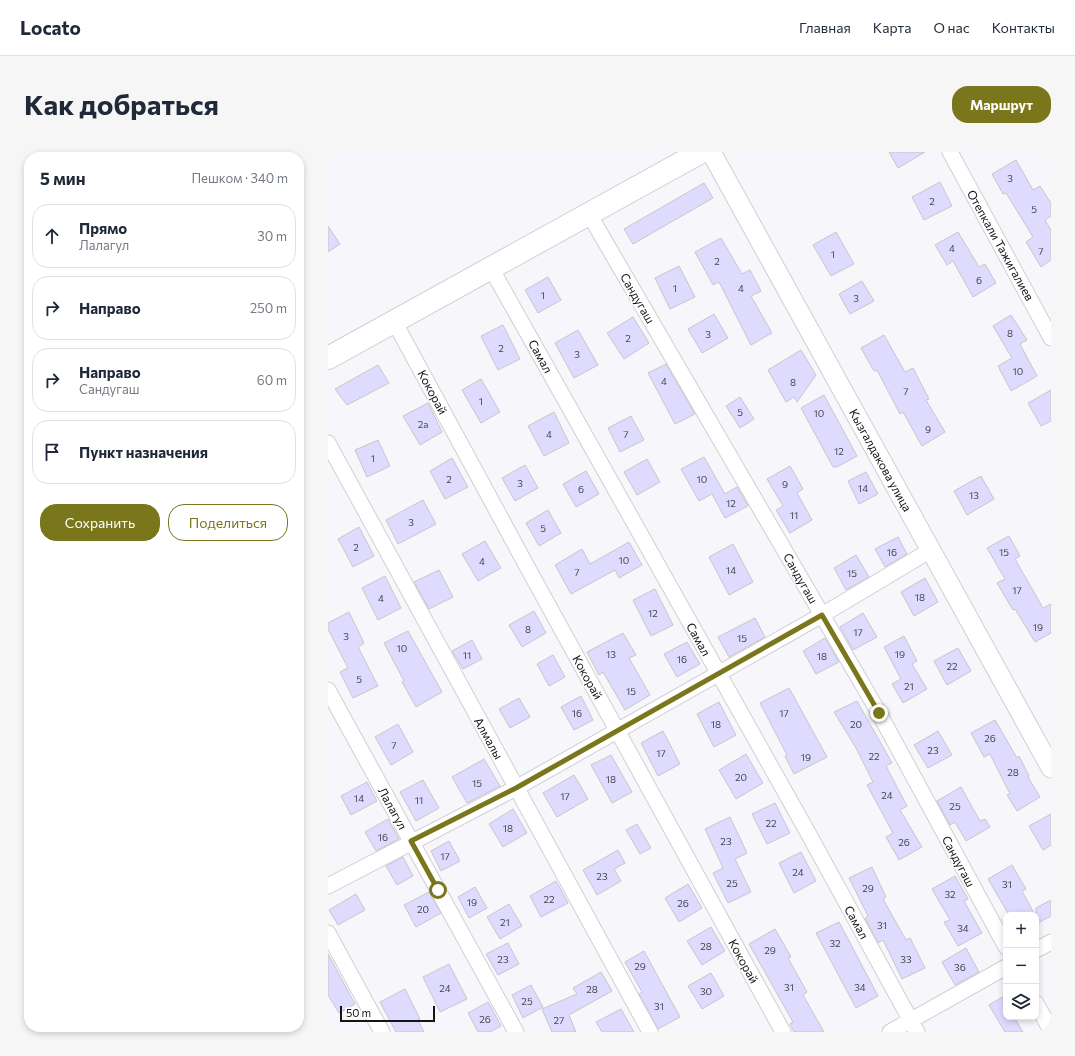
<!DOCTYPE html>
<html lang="ru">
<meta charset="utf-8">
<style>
:root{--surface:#fff;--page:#f6f6f7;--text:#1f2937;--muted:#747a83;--line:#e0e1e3;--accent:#7a761b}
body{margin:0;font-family:Commissioner,sans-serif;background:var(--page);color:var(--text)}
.controls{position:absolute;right:12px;bottom:12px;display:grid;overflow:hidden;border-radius:8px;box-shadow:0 2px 6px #0003}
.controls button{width:36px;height:36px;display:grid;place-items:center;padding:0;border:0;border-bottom:1px solid var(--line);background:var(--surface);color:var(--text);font:20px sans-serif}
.scale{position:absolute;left:12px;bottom:10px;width:95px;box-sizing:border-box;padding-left:4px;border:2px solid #151516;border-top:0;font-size:11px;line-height:14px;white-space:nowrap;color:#151516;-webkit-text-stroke:3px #fff;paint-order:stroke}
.stop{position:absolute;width:12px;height:12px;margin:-9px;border:3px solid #7a761b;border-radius:50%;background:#fff}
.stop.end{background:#7a761b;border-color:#fff;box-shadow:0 1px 4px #0008}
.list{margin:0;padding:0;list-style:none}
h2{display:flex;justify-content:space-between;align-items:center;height:52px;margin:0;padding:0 16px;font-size:17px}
h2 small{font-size:13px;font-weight:400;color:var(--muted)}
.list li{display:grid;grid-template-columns:26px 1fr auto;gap:12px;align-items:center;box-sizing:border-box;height:64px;margin:0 8px 8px;padding:0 8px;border:1px solid var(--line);border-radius:16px}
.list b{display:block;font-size:15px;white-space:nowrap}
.list p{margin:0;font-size:13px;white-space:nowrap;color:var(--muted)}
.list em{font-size:13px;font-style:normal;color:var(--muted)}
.actions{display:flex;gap:8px;padding:12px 16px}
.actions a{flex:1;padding:9px 0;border:1px solid var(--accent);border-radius:16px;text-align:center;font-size:14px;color:var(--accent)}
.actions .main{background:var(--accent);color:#fff}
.icon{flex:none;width:22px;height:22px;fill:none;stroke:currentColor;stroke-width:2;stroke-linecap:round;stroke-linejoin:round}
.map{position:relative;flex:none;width:723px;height:880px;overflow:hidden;border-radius:16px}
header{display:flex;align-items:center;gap:24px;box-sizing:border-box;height:56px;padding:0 20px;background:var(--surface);border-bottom:1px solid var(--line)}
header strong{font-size:19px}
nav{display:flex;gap:22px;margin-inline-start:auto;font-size:14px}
.intro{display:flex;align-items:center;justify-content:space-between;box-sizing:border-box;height:96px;padding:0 24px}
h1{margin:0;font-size:28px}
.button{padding:10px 18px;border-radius:16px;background:var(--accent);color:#fff;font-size:14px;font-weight:700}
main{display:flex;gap:24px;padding:0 24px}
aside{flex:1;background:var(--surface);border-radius:16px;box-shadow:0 2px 6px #0003}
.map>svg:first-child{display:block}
.building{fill:#dedbfe;stroke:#c6c6ca}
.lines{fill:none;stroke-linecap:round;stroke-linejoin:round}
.minor-casing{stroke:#d0cfd3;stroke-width:17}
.tertiary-casing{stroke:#d0cfd3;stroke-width:21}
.secondary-casing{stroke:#d0cfd3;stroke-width:24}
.minor{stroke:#fff;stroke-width:15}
.tertiary{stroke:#fff;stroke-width:19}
.secondary{stroke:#fff;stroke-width:22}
.route{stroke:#7a761b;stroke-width:5}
.labels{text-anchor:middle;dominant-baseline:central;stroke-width:3;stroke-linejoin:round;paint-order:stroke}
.number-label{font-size:10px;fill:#474650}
.street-label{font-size:12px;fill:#151516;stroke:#fff}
</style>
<header>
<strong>Locato</strong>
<nav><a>Главная</a><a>Карта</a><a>О нас</a><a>Контакты</a></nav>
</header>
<div class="intro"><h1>Как добраться</h1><a class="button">Маршрут</a></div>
<main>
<aside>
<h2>5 мин<small>Пешком · 340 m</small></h2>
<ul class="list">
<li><svg class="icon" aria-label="ahead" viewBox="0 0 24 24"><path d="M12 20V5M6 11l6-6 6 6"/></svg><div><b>Прямо</b><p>Лалагул</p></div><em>30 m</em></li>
<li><svg class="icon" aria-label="right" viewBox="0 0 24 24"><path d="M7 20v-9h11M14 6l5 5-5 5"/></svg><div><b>Направо</b></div><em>250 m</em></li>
<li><svg class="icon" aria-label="right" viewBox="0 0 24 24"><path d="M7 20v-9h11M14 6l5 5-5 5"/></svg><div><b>Направо</b><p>Сандугаш</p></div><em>60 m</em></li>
<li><svg class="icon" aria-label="arrive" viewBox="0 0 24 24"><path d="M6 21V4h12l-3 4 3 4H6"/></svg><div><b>Пункт назначения</b></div></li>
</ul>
<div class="actions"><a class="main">Сохранить</a><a>Поделиться</a></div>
</aside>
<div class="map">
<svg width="723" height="880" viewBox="0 0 723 880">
<rect width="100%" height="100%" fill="#f7f7fb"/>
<path class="building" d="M561,0h36l-27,16z
M688,8l17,30 7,-4 11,17v13l-6,4 6,10v30l-10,7 -15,-25 7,-5 -27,-44 -3,1 -11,-20z
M612,30l12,24 -28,14 -12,-23z
M376,31l9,15 -80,46 -9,-15z
M0,74l12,18 -12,8z
M508,80l18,32 -23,12 -18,-31z
M630,80l21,35 6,-3 11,19 -23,14 -20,-36 -6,4 -12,-20z
M393,86l21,36 8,-4 11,21 -10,5 21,37 -21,12 -32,-63 -6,3 -18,-33z
M351,114l16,31 -25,12 -15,-31z
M220,125l13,23 -23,13 -13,-23z
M534,129l12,20 -24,13 -11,-20z
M386,162l14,24 -26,15 -14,-24z
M683,163l16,25 -7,4 17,32 -26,15 -13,-25 14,-8 -19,-32z
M305,165l16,26 -25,16 -17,-26z
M175,173l17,34 -22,11 -17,-34z
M250,178l20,35 -24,13 -19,-35z
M556,183l21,37 8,-4 16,31 -3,1 19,32 -23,14 -19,-34 -3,2 -23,-44 -3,1 -13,-23z
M473,198l15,25 -19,27 -3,-5 -8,5 -18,-32z
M338,212l29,50 -20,10 -27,-51z
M50,213l11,18 -42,22 -12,-16z
M153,227l19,33 -19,11 -19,-33z
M723,238v31l-10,5 -13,-23z
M496,243l33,61 -20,11h-4l-32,-59z
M412,245l14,22 -14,9 -14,-22z
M100,251l14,29 -22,13 -17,-29z
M226,260l15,31 -25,13 -16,-30z
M303,264l13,24 -24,12 -12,-24z
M50,288l12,26 -23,11 -12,-27z
M376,305l21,37 12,-7 11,19 -23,12 -13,-24 -13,7 -18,-32z
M124,306l16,29 -23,12 -15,-28z
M319,307l13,23 -23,13 -13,-23z
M197,313l13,23 -23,13 -13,-23z
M462,314l13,23 -6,4 15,27 -22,13 -14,-23 7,-4 -16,-27z
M258,319l13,23 -23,13 -13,-23z
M538,320l12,22 -19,10 -11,-23z
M653,324l13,23 -27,16 -13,-24z
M95,348l13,24 -38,20 -12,-24z
M220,358l13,23 -22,13 -13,-23z
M31,375l15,29 -21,11 -15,-28z
M681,384l11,20 -5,3 28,49 8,-4v29l-16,9 -20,-33 -2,1 -16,-27 8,-4 -18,-31z
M570,385l9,17 -22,13 -10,-18z
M157,389l16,27 -23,13 -16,-27z
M301,390l13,23 -23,13 -4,-8 -44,24 -16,-29 27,-16 8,15z
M405,392l20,38 -24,13 -20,-38z
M528,403l13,22 -23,13 -12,-22z
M111,418l14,27 -24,12 -15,-27z
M57,424l16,32 -23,12 -16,-32z
M597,426l13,24 -24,14 -13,-24z
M327,437l18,36 -22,11 -18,-36z
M206,459l12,22 -24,14 -13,-22z
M21,460l15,31 -6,4 20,39 -25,12 -13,-26 8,-4 -20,-39v-6z
M535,461l14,24 -24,13 -13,-23z
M427,466l10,19 -36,20 -11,-20z
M80,479l34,61 -26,15 -14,-25 2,-1 -20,-38z
M295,481l13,22 -7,3 21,37 -25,15 -22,-38 -4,3 -12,-23z
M576,484l13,25 -5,3 15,25 -24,14 -11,-19 9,-5 -17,-32z
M497,486l14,24 -23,12 -13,-23z
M144,488l10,19 -19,10 -11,-18z
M359,490l13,22 -23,13 -13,-23z
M630,496l13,23 -24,14 -13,-24z
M225,503l12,22 -16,9 -12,-22z
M461,536l38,69 -33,17 -9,-18 2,-1 -27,-52z
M253,544l12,24 -19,10 -13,-23z
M191,546l11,19 -20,11 -11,-19z
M529,549l35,62 -6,3 21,40 -7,4 22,37 -23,13 -13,-23 7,-4 -26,-48 6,-3 -17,-34 -22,-36z
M391,550l17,33 -22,12 -17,-33z
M667,568l22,38 2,-2 10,20 -1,1 12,20 -23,14 -10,-16 3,-1 -20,-40 -6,3 -13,-24z
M70,572l15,28 -22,13 -16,-28z
M335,579l17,33 -22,12 -17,-33z
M610,579l14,24 -24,13 -14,-23z
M418,602l17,29 -27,16 -17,-29z
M283,603l21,37 -20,11 -21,-38z
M156,607l16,27 -33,17 -15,-26z
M246,623l14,24 -31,18 -14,-24z
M95,628l16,28 -23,13 -16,-29z
M39,630l10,19 -26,14 -10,-19z
M633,635l19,34 5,-2 5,8 -24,14 -11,-19 -5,3 -13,-24z
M447,651l15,30 -23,11 -15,-30z
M185,657l14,24 -24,14 -14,-23z
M723,662v31l-8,5 -14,-24z
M402,665l17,36 -12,6 16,33 -23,11 -15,-30 10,-5 -18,-39z
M60,667l11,20 -23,12 -11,-19z
M309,672l14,24 -11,6 -14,-24z
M121,689l11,20 -19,10 -10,-20z
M290,698l7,13 -11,6 7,12 -24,14 -14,-25z
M473,700l15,29 -22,12 -15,-30z
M75,705l10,19 -16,9 -11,-19z
M684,713l14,24 -4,2 13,24h-26l-21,-36z
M544,715l14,30 -3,2 23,41 4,-2 15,30 -23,11 -19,-39 -5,3 -13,-25 3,-2 -19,-38z
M627,724l13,23 -4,2 18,32 -24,13 -14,-24 6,-2 -18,-31z
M228,729l12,22 -27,14 -11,-21z
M360,732l14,24 -23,14 -14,-24z
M147,735l12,21 -18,10 -11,-21z
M101,740l12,21 -25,14 -12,-22z
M28,742l9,16 -27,15 -9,-15z
M723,748v16l-15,8v-16z
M181,752l13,22 -22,13 -13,-22z
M511,770l39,74 -22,12 -40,-75z
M383,775l14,24 -23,14 -15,-24z
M447,777l16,28 -3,1 19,34 -4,3 21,37h-30l-4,-8 3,-2 -44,-78z
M180,791l11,21 -21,11 -12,-21z
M638,796l13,24 -24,13 -13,-23z
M316,799l36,66 -22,12 -19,-35 3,-2 -17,-30z
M0,802l27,50 -16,9 -11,-18z
M121,812l18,35 -27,13 -17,-35z
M273,820l11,19 -43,24 7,17h-24l-10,-23 35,-15 -4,-6z
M383,821l13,23 -22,13 -14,-23z
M203,833l12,22 -20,11 -11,-23z
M77,837l15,30 -2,1 6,12h-28l-16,-30z
M678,843v22h8l9,15h-18l-16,-27z
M160,850l13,24 -11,6h-12l-10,-19z
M293,857l13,23h-32l-6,-10z"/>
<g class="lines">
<defs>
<path id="minor" d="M622,0l101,186
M261,62l290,499 127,234
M163,116l316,563 110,201
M66,169l136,251 253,460
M0,291l322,589
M0,538l188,342
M0,734l188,-98 306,-173 109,-65
M0,781l54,99
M708,798l15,-8
M708,851l15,28
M562,880l116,-65"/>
<path id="tertiary" d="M383,0l340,616"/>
<path id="secondary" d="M0,206l373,-206"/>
</defs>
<use href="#minor" class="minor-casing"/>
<use href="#tertiary" class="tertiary-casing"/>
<use href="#secondary" class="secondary-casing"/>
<use href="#minor" class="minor"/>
<use href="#tertiary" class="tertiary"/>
<use href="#secondary" class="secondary"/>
</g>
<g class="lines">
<path class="route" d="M110,738l-27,-49 105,-53 306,-173 57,98"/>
</g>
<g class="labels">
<g class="number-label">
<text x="682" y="26">3</text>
<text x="604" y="49">2</text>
<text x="706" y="57">5</text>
<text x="624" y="96">4</text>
<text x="713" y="99">7</text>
<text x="505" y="102">1</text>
<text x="389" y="109">2</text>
<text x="651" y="128">6</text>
<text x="347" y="136">1</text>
<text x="413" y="136">4</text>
<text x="215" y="143">1</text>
<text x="528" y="146">3</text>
<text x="682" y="181">8</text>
<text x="380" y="182">3</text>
<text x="300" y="186">2</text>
<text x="173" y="196">2</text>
<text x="249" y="202">3</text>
<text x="690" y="219">10</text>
<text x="336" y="229">4</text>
<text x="465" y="230">8</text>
<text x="578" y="239">7</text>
<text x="153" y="249">1</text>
<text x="412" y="260">5</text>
<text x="491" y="261">10</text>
<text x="95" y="272">2а</text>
<text x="600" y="277">9</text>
<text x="221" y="282">4</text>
<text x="298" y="282">7</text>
<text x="511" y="299">12</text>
<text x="45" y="306">1</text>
<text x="121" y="327">2</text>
<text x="374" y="327">10</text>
<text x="192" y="331">3</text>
<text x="457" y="332">9</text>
<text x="535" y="336">14</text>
<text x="253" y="337">6</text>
<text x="646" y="343">13</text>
<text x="403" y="351">12</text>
<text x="466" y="363">11</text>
<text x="83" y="370">3</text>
<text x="215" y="376">5</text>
<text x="28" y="395">2</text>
<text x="564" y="400">16</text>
<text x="676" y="400">15</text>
<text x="296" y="408">10</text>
<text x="154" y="409">4</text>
<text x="403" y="418">14</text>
<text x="249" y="420">7</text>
<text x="524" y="421">15</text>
<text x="689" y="438">17</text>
<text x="592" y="445">18</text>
<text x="53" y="446">4</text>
<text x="325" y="461">12</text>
<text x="710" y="475">19</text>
<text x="200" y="477">8</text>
<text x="530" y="480">17</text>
<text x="18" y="484">3</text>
<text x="414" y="486">15</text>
<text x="74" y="496">10</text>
<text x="283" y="502">13</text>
<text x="572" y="502">19</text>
<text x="139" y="503">11</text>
<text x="494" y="504">18</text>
<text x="354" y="507">16</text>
<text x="624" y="514">22</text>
<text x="31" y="527">5</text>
<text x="581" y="534">21</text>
<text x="303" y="539">15</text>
<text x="249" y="561">16</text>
<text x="456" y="561">17</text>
<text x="388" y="572">18</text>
<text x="528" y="572">20</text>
<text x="662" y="586">26</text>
<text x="66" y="593">7</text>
<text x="605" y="598">23</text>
<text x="333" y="601">17</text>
<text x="546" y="604">22</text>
<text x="478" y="605">19</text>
<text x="685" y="620">28</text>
<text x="413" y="625">20</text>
<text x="283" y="627">18</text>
<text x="149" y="631">15</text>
<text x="559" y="643">24</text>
<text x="237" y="644">17</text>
<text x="31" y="646">14</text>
<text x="91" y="648">11</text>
<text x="627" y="654">25</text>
<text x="443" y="671">22</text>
<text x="180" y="676">18</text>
<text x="55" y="685">16</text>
<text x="398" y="689">23</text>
<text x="576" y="690">26</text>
<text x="117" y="704">17</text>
<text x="470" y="720">24</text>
<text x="274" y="724">23</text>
<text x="404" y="731">25</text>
<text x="679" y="732">31</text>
<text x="540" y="736">29</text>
<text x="622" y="742">32</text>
<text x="221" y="747">22</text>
<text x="144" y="750">19</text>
<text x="355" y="751">26</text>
<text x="95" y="757">20</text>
<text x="177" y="770">21</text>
<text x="554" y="773">31</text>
<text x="635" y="776">34</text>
<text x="507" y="791">32</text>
<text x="378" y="794">28</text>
<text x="442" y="798">29</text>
<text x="175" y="807">23</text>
<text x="578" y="807">33</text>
<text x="312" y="814">29</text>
<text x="632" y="815">36</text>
<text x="461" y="835">31</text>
<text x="532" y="835">34</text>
<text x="117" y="836">24</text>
<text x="264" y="837">28</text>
<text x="378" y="839">30</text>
<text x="199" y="849">25</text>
<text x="331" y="854">31</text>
<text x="157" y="867">26</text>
<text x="231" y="868">27</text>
</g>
<g class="street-label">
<text transform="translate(673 93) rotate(61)">Отепкали Тажигалиев</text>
<text transform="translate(310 146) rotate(60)">Сандугаш</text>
<text transform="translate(213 204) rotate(61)">Самал</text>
<text transform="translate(105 240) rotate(62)">Кокорай</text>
<text transform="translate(553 308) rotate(61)">Кызгалдакова улица</text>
<text transform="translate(473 426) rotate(60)">Сандугаш</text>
<text transform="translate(371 487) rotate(61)">Самал</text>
<text transform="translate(260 525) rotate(61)">Кокорай</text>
<text transform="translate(161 586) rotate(61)">Алмалы</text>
<text transform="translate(65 656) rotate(61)">Лалагул</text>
<text transform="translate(631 709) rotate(62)">Сандугаш</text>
<text transform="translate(529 770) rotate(61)">Самал</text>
<text transform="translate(416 809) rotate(61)">Кокорай</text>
</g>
</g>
</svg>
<div class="controls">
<button>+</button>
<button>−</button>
<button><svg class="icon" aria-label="layers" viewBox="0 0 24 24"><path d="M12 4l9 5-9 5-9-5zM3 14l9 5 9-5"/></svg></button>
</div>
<div class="scale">50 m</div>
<div class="stop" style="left:110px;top:738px"></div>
<div class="stop end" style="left:551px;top:561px"></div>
</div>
</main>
